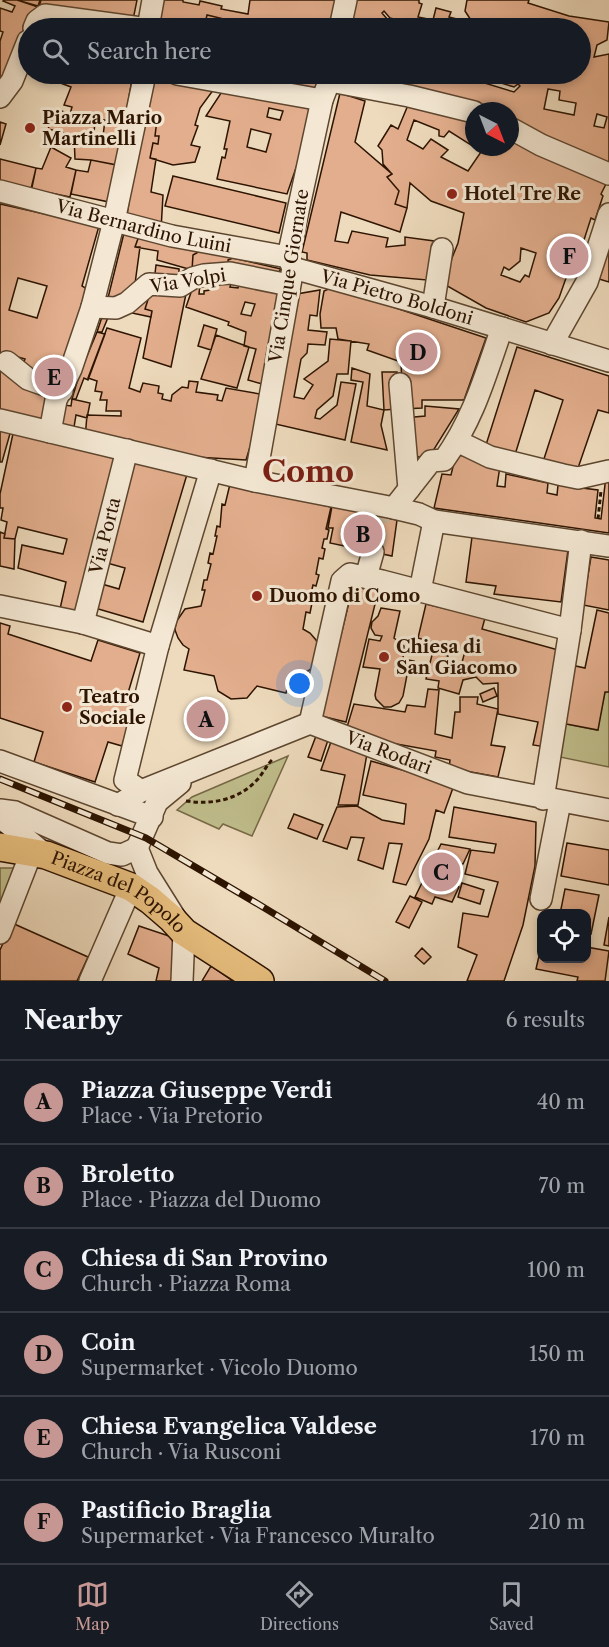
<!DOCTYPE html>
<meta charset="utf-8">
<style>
:root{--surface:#171b24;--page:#20242c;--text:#f1f3f6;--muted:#9ea1a6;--line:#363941;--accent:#c59692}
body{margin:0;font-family:"Libre Caslon Text",serif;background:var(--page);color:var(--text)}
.controls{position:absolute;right:18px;bottom:18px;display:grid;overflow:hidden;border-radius:12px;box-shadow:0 3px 9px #0003}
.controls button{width:54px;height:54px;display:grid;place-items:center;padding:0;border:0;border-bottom:2px solid var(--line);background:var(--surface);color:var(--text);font:30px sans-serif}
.compass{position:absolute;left:465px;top:102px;width:54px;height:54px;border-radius:50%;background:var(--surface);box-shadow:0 3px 9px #0003;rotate:138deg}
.you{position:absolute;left:300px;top:684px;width:21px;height:21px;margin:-15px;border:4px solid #fff;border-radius:50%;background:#1a73e8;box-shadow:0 0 0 9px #1a73e833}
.badge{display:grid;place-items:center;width:39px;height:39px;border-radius:50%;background:var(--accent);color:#111;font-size:20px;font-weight:700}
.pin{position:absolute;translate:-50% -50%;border:3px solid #fff;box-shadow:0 2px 6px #0006}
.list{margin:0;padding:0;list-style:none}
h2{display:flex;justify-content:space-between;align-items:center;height:78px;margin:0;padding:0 24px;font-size:26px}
h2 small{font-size:20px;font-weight:400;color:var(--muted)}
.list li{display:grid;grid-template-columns:39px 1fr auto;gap:18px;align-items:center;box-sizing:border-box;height:84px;padding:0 24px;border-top:2px solid var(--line)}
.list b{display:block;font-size:22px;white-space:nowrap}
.list p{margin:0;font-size:20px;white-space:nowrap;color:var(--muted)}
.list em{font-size:20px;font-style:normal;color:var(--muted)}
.icon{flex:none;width:33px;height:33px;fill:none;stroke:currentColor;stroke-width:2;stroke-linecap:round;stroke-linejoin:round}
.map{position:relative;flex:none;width:609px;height:981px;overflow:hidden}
.search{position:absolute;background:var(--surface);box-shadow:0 3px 9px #0003;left:18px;right:18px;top:18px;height:66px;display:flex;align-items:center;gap:15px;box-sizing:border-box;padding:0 21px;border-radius:33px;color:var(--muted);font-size:22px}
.sheet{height:582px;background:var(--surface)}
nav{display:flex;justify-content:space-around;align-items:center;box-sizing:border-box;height:84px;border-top:2px solid var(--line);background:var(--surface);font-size:16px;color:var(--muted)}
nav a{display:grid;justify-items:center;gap:3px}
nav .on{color:var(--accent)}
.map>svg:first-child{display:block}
.green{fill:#c0be8c;stroke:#766946;stroke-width:1.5}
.building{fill:#e3ae8d;stroke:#2d1400;stroke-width:1.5;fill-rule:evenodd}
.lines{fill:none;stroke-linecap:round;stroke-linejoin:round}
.minor-tunnel{stroke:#c7b397;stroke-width:21;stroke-dasharray:21 10;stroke-linecap:butt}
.minor-casing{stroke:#5d462f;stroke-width:24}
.major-casing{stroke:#2d1400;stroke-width:30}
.path{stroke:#2d1400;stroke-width:3;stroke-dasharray:4.5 3;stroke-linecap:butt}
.minor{stroke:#f4e8d4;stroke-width:21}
.major{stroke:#e7be7e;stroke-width:27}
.rail-casing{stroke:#2d1400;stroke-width:7}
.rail{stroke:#f4e8d4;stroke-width:4.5;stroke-dasharray:14;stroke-linecap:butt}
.poi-dot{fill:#8f2418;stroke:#f4e8d4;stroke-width:2}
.labels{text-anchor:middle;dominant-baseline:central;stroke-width:6;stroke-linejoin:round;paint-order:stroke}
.poi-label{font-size:18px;font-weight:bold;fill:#2d1400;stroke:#f4e8d4;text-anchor:start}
.street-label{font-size:18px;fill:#2d1400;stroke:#f4e8d4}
.town-label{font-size:30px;font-weight:bold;fill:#7a1f14;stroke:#f4e8d4}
</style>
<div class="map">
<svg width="609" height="981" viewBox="0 0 609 981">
<rect width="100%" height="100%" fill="#eedbbd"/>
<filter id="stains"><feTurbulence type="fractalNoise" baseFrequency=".00333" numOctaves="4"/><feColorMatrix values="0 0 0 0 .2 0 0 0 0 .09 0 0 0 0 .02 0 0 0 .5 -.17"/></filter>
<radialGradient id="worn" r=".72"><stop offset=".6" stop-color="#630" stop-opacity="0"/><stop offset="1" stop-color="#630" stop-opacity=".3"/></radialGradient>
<path class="green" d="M605,692h4v75l-54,-11 6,-33 36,7z
M288,756l-36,80 -29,-12 -4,5 -42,-19 15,-13z
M0,868h18l-18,39z"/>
<path class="building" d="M4,0h13l24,8 -41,80v-47l3,-9 -3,-1v-23l12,4 3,-6 -12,-5z
M17,0h23l-2,6z
M41,0h96l-4,20 -94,-13z
M164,0h19v2l16,3 1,-4 22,5 -1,3 27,5 2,-14h90l-6,28h-112l2,-9 -17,-4 -3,13h-46z
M353,0h66v3l3,1 -4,13 15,3 3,-12 15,4 -2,5 8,2 -2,9h-59l2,-8 -8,-2 -6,-7 -2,2 6,7 -2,8h-38z
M467,0h62l-1,3 41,13 40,6 -2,18 -10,5 -3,12 15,-3v117l-99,-48v-12h-33l-139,-37h141l-1,7 36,11 6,-6 -2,-2 -4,3 -29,-9 1,-4h94v-46h-104l-11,-17zM548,89l12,2 -1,9 17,3 -2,12 -30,-6zM597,114l10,3 -3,11 -10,-2z
M207,15l17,4 -2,9h-18z
M56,74l52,1 1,-1h24l-16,91 -26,-5 -16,-1 -1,-24 -26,-6 8,-20 14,5 2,-7 -8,-2 7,-18 -16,-6zM95,118l10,2 -2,16 -9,-1z
M152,74l62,15 -14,19 -5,17 3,1 -7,19 9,2 -5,15 -22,3 -23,-7 3,-15 5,1 1,-8h-4l2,-16 -15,-1z
M217,74h108l-4,16z
M223,90l93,20 -29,84 -70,-15 5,-22 3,1 2,-9h-3l6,-28 -24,-5zM269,108l14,3 -3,9 -13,-3zM251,129l20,5 -5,18 -19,-5z
M340,93l25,8 -10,41 37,32 -5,3 12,14 -4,13 12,4 -7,24 -59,-20 -6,29 13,2 4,-12 36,7 -2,9 19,-2v-8l29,4 -7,39 -57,-5 -63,-15v-7l-5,-1z
M411,98l63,20v29l-25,-16 -5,6 -5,-1v-6l-25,-10 -7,20 16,9 8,-10 17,11 -7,7 27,14 13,-19 -7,-5h36v-15l99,46 -8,16 2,2 -8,24 -4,-2 -8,25 -4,-2 -20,57 -10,15 -23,9 -40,-14 -44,-25 16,-40 6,-30 -33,-12 -21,-18 -3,25 -12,-4 4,-13 -12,-14 5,-3 -9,-10 -1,-14 -4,-4 13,-21 7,4zM521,248l15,5 -7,24 -4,-2 -5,7 -19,-7 3,-8 5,3 11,-9z
M142,119l15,1 -2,16h4l-1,8 -5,-1 -3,15 6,1 -5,33 12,3 -2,35 -35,-9z
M0,122l6,2 -6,21z
M51,147l20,11 -5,9 10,3 -6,27 -39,-8 5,-21 6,1z
M0,159l36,9 -5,24 -31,-7z
M91,160l26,5 -8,37 -38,-8 5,-24 12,2z
M173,176l113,27 -7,30 -114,-27z
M0,204l99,22 -17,60 5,3 -20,60 1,16 -3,8 -21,-8 -7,14 -16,-10 4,-10 -18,-5 -2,5 -1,3 5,8 7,3 9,9 26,11 -6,32 -45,-10zM18,278l29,8 -10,32 -28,-8z
M124,233l15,3 -4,11h5l-6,44 -27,11z
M139,236l61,15 -7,4 -1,15 -35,-10 1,-9 -23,-4z
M609,246v36l-10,-3z
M200,251l33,7 -5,2 2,12 -38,-2 1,-15z
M233,258l5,1 43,10 -7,10 -44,-7 -2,-12z
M156,265l23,4v14l-25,-1z
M233,276l-3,11 8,1 3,-11 45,10 -20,98 -18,-5 8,-31 -12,-3 2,-14 -18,-7 1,-3 -43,-15 9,-26zM213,280l-3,10 -6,1v3h-5l1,-10zM245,302l10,2 -4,12 -10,-2z
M333,287l153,51 -22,62h-42v8l-19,1 -2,-47 -34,-12 2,-6 -31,-5 -2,-11h-15l-1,-14 4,-23z
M187,289l-16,78 -28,-9 9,-47 -7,-2 6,-19z
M151,290l-6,19 7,2 -1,6 -19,-4 2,-5z
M320,290l-3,26 -7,-1 -2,15 19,2 -2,13 -17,-1 -1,9 -6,6 -7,38 10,2 9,-14 -9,-6 24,-18 2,-22 21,2 -3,33h-11l-4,22 -16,14 -2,8 5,1 17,-14 4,-23 15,2 -11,56 -74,-17 20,-128z
M103,314l6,1 -7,17h-5z
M204,325l13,4 -6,21 -13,-4z
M107,328l34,10 -12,50 11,4 3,-9 16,3 -1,7 5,1 -1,5 9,2 1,-6 10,-8 6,1 1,-7 9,1 -2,10 22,3 -1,5 5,1 4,-13 40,7 -20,65 -68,-4 -93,-17 2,-24 34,1v-5h-15l1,-11h-7l2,-8 -7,-1 2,-10 -9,-3z
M97,332l8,2 -17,46 -4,-2 -8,21h-4l7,-24z
M216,335l33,12 -12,41 -36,-9z
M517,347l92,29v37l-11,-3 -21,61 -35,-6 21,-65 -28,-10 -21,68 -29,-10z
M352,368l18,6 -3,32 17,4 -3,15 6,25 -36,-8 12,-60 -12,-2z
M382,372h15v37l-13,1z
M72,399l18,4 -3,15 -11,-3 -3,18 -20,-4 4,-25 14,2z
M425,406l34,3 -31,50 -22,-5 -3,-36 22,-2z
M0,427l11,3 -9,32h-2z
M14,429l106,25 -38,160 -22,-5 6,-27 -48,-14 4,-23 41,9 4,-15 -49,-12 -3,12 -11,-1 3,-16 -6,-2 2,-12h-3v-14z
M134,454l54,17 -45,151 -55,-16 7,-24 24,7 6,-21 -25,-7z
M456,454l44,12 -3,20 8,1 1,-13 42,9 -1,10 10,2 1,-10 40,5 -3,28 6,1 5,-43h3v57l-175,-25 8,-34 9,1z
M230,484l101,23 -5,22 3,1 -2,9h-3l-2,9 3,1 -2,10 -4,-1 -3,16 3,1 -3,11 -3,-1 -4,17 3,1 -2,10 -4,-1 -3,17 7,4 6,7 3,8 -4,17 -7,6 -8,3h-9l-5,19 -29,-7 -10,12 -16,1 -13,-8 -4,-15 -30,-6 5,-21 -6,-4 -5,-7 -3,-8 1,-8 9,-13 16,-3 4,-16h-3l2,-10h3l4,-16 -3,-1 2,-10 3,1 4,-18h-2l2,-10 3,1 2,-23 3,1z
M332,506l65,14 -5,36 -62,-13 3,-15h-5z
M0,532l5,2 -1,4 11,1 -1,30 -14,-3z
M472,537l96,13 -7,52 -67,-8 2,-8 -30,-4z
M591,557l18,3v50l-26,-5z
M353,586l25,6 -32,130 -25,-6z
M426,604l59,14 -3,11 80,22 -16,96 -13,-2 5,-23 -40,-8v-31l-15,1 -7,-7 -13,3 -4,14 -21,-6 1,-7 -13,-2 7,-28 15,5 -4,16 15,2 6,-23 -47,-13z
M381,608l19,3 -6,27 10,8 -1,13 11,2 -3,15 -4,-1 -4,21 -4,7 -8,4h-7l-8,-8 -1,-4 5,-26 -17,-2 6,-28 11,2 2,-5 -7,-1 -4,-7 1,-6 6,-6z
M597,610l12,3v79h-4l-7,38 -37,-7 10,-58 14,3z
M0,623l10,3 -2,8 83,27 7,-21 42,13 -12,40 10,3 -16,50 -14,-4 -13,40 -61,-20 9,-30 -43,-14z
M494,688l3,8 -14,6 -3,-8z
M428,689l11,1 -4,44 17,4 3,-26h5v-15h18l-1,7 21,5 -7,36 14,2 -7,30 -49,-9 1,-8 -15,-3 1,-6 -45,-8 -44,-16 7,-23 51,8 2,-7 18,2z
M316,736l12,4 -7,21 -13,-4z
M333,736l35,12 -10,57h-20l7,-30 -24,-5z
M371,761l83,24 -10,28 -8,-3 -7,29 -23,46 -13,-3 9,-38 -13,-1 -6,26 -25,-9 6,-22 -13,-1 -4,12 -24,-8 14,-34 20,-1 25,14 22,4 2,-20 -43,-9z
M454,807l82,15 -1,44 -12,59 -19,56h-37l10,-26 -19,-8 5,-34 25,4 10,-35 -33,-8 6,-24 23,3 2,-9 -47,-7z
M294,814l29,11 -6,14 -29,-11z
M567,843l42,7v35l-48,-9z
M441,844l29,5 -7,15 -11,-2 -2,4 6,2 -4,9 -6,-1 -4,6 17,5 -7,15 -17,-5 -3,7 -17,-7z
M462,883l22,7 -4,14 -22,-7z
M565,889l34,6 -8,39 -5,-1v-19h-26z
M410,896l12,6 -13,26 -13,-6z
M609,917v29l-5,-1z
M12,923l76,34 -11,24h-77v-31z
M139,926l39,13 -4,42h-18l3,-13 -31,-14z
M542,943v15h44v-11l23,4 -4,30h-28l1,-4 -42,-8z
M422,948l9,9 -7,7 -9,-8z
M211,966l22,15h-31z"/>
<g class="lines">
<path class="minor-tunnel" d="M373,552l7,-35"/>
<defs>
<g id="minor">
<path d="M34,28l3,-7 8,-6 96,13"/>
<path d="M148,28l5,-28"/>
<path d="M340,28l6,-28"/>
<path d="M177,74l145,26"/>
<path d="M330,81l79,15 65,16"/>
<path d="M0,97l12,-16 16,-40"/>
<path d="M510,128l31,17 68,29"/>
<path id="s1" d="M0,191l172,45 116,21"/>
<path id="s2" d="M293,268l140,39 176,54"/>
<path d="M92,307l24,1 11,-5 22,-19 31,2 13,-8 11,-3 26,-2 59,12"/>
<path d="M433,307l9,-58"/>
<path d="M552,344l35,-62 22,-68"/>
<path d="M7,362l21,17 34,12"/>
<path d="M400,384l9,105"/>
<path d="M0,420l255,61 139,27 25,6 15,7 175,25"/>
<path d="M50,432l6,-32 15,-31 21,-62 22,-86 31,-147"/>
<path d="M457,441l33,16 73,18 15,3 31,-7"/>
<path d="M255,481l38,-213 -5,-11 34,-157 10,-26"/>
<path d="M394,508l37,-47 13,-1c30,-42 41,-84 58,-132"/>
<path d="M366,577l7,-25"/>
<path d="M420,591l14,-70"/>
<path d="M0,606l83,17 75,23"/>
<path id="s3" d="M83,623l44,-173"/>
<path d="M310,723l32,-142 8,-7 32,7 188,49"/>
<path id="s4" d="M310,723l158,60 141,27"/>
<path d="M0,761l152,56"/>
<path d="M141,791l-16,-11 33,-134 53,-176"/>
<path d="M543,799l27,-169 11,-89"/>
<path d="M118,805l23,-14 169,-68"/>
<path d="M0,810l15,2 93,41 14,2 15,-7"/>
<path d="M0,817l46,38"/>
<path d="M137,848l10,25 37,59 -2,49"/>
<path d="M137,848l20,-46 23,-19"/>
<path d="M541,899l19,-97"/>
<path d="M0,933l30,-77"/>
<path d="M90,981l41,-94"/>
</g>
<g id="major">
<path id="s5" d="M0,847l46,8 85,32 19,13 22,19 12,13 76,49"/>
</g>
</defs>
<use href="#minor" class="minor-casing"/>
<use href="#major" class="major-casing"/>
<path class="path" d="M598,519l3,-28
M186,801c25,4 52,-1 70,-20 7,-7 11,-17 17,-22"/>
<use href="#minor" class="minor"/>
<use href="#major" class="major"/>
<defs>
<path id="rail" d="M0,779l146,59 112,66 127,77"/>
</defs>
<use href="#rail" class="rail-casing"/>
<use href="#rail" class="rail"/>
</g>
<g class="poi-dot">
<circle cx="30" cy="128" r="6"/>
<circle cx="452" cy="194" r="6"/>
<circle cx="257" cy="596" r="6"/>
<circle cx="384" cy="657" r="6"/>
<circle cx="67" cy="707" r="6"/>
</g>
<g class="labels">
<g class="poi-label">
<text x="42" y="118">Piazza Mario<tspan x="42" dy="21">Martinelli</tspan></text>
<text x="464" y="194">Hotel Tre Re</text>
<text x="269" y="596">Duomo di Como</text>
<text x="396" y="647">Chiesa di<tspan x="396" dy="21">San Giacomo</tspan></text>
<text x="79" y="697">Teatro<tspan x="79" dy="21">Sociale</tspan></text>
</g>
<g class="street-label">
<text stroke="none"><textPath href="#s1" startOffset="148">Via Bernardino Luini</textPath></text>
<text transform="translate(289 276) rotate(-81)">Via Cinque Giornate</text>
<text transform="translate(188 281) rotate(-9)">Via Volpi</text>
<text stroke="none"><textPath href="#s2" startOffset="108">Via Pietro Boldoni</textPath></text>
<text stroke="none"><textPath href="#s3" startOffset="90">Via Porta</textPath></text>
<text stroke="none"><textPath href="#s4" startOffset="84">Via Rodari</textPath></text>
<text stroke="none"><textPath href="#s5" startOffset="129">Piazza del Popolo</textPath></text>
</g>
<g class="town-label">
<text x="308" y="471">Como</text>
</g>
</g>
<rect width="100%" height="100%" filter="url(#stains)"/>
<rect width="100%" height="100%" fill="url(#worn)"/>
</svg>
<div class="controls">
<button><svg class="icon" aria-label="locate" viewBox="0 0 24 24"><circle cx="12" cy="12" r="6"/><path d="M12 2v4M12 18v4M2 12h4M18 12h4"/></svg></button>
</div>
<svg class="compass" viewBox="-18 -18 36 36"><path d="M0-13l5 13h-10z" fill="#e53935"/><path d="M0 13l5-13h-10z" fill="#9ea1a6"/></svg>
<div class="you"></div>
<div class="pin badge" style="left:206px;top:719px">A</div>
<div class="pin badge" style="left:363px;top:534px">B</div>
<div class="pin badge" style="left:441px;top:872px">C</div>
<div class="pin badge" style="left:418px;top:352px">D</div>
<div class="pin badge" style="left:54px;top:377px">E</div>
<div class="pin badge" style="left:569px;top:256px">F</div>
<div class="search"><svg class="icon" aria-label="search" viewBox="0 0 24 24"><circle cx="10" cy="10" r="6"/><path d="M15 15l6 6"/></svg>Search here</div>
</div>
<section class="sheet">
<h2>Nearby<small>6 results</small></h2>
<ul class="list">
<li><span class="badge">A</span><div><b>Piazza Giuseppe Verdi</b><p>Place · Via Pretorio</p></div><em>40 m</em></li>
<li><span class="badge">B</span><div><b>Broletto</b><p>Place · Piazza del Duomo</p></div><em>70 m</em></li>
<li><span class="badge">C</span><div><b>Chiesa di San Provino</b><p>Church · Piazza Roma</p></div><em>100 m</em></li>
<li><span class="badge">D</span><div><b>Coin</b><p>Supermarket · Vicolo Duomo</p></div><em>150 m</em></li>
<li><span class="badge">E</span><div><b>Chiesa Evangelica Valdese</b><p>Church · Via Rusconi</p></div><em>170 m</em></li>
<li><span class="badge">F</span><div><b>Pastificio Braglia</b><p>Supermarket · Via Francesco Muralto</p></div><em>210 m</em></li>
</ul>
</section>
<nav>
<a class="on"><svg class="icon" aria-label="map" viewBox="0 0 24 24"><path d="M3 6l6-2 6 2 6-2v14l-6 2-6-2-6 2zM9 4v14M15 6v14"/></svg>Map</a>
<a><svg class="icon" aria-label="directions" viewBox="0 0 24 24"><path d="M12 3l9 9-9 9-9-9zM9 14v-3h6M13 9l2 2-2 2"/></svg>Directions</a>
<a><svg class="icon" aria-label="saved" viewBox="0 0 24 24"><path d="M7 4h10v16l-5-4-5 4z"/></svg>Saved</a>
</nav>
